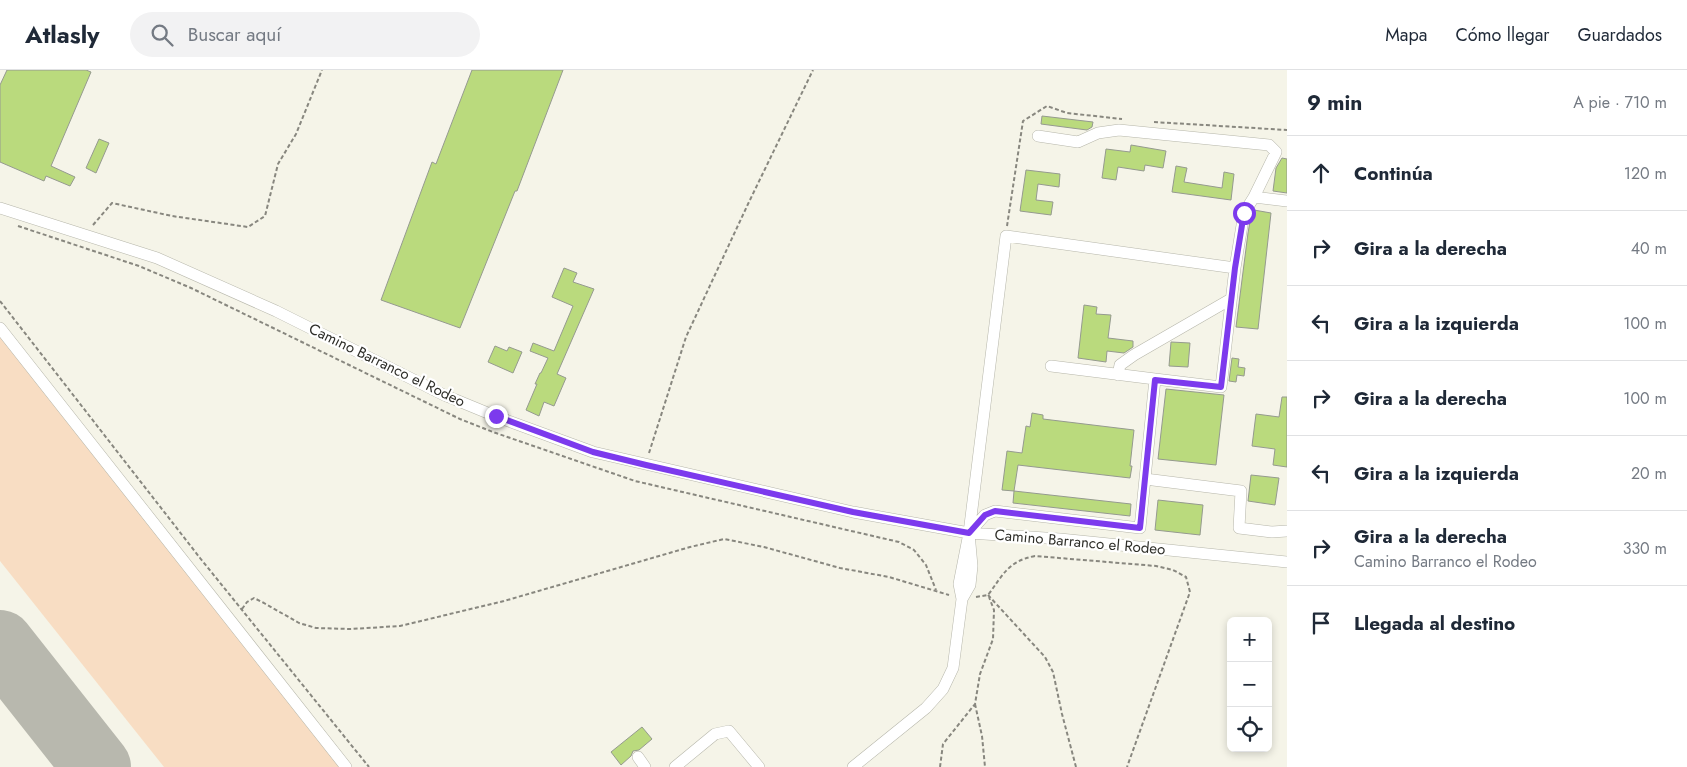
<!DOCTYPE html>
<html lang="es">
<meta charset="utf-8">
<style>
:root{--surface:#fff;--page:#f2f2f3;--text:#1f2937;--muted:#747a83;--line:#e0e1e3}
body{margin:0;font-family:Jost,sans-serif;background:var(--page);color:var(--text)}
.controls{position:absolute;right:15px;bottom:15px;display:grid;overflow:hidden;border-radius:8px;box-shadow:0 2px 8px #0003}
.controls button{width:45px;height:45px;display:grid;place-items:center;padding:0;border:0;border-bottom:1px solid var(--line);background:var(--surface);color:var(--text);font:25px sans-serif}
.stop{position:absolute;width:15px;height:15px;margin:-11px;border:4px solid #7c3aed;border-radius:50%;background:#fff}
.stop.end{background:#7c3aed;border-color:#fff;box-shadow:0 1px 5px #0008}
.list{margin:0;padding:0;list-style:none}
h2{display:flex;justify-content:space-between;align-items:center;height:65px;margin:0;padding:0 20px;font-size:21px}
h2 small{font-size:16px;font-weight:400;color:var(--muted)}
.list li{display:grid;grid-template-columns:32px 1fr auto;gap:15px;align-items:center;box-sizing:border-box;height:75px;padding:0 20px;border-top:1px solid var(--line)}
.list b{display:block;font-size:19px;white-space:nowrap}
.list p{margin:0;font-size:16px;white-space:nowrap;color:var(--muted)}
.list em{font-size:16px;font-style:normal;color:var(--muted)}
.icon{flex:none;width:28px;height:28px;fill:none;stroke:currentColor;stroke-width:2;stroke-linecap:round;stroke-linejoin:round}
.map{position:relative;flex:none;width:1287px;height:697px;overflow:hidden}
header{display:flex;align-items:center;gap:30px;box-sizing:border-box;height:70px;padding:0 25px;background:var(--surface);border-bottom:1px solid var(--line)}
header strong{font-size:24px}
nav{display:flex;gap:28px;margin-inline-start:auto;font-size:18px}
.search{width:350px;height:45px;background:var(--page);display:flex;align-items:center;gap:12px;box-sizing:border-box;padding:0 18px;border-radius:28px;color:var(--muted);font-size:19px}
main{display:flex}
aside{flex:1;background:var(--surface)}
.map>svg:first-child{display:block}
.green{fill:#f8ddc3}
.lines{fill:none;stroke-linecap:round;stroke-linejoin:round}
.runway{stroke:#b8b8ae;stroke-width:68}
.building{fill:#bada7d;stroke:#959a8f}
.minor-casing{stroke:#b6b6aa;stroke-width:12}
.path{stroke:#88877f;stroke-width:2;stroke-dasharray:4 2.5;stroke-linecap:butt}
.minor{stroke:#fff;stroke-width:11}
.route{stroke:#7c3aed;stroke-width:6}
.labels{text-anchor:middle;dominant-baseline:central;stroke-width:4.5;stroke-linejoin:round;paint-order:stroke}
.street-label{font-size:15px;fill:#2e2e29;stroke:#fff}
</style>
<header>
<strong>Atlasly</strong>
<div class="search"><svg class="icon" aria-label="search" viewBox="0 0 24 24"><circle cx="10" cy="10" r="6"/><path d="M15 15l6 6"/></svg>Buscar aquí</div>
<nav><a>Mapa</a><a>Cómo llegar</a><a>Guardados</a></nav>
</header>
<main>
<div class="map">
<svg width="1287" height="697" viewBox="0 0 1287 697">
<rect width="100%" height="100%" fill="#f5f4e8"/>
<path class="green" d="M0,266l340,431h-176l-164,-206z"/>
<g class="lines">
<path class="runway" d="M0,574l97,123"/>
</g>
<path class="building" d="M7,0h79l5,2 -40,94 24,11 -5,9 -24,-10 -2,5 -44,-19v-77z
M472,0h91l-46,121h-2l-55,137 -79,-28 51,-138 4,2z
M1042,46l51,6 -1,5 -5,3 -46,-6z
M99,69l10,4 -13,30 -10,-5z
M1131,75l35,6 -3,17 -18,-3 -1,6 -26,-4 -2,13 -14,-2 4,-29 24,3z
M1282,88l5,1v34l-14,-2 3,-23z
M1176,96l11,2 -3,14 38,6 2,-16 10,2 -3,26 -59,-8z
M1026,100l34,4 -1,13 -21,-3 -2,16 17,2 -2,13 -31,-4z
M1254,140l17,3 -13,116 -22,-2 12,-94 3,-17z
M564,198l13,5 -4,9 21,7 -37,85 9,4 -12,28 -10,-4 -5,14 -13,-6 11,-26h-2l5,-11h1l7,-15 -18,-7 3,-8 21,8 19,-45 -21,-9z
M1084,235l13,2 -1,7 15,1 -3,23 25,3v6l-9,6 -17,-2 -1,11 -28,-4z
M1171,272l19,1 -2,24 -19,-1z
M495,276l12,5 2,-4 13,5 -9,21 -25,-11z
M1232,288l7,1 -1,8 7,1 -1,8 -7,-1 -1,7 -7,-1z
M1166,319l58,6 -8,70 -58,-6z
M1282,327h5v70l-14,-2 2,-16 -23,-3 4,-32 23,3z
M1032,343l11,2v4l91,11 -4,36h2l-2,12 -112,-13 -4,26 -12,-1 5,-39 15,2 4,-27 4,1z
M1251,405l28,3 -4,27 -27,-4z
M1014,421l117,13 -1,12 -117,-13z
M1158,430l45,5 -3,30 -45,-5z
M642,657l10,12 -13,11 -6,1 -2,5 -10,9 -10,-13z"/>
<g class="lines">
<defs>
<path id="minor" d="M1254,127l33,4
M0,138l157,50 119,53 168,84 51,21 98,36 260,60 116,21 91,6 227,23
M0,258l346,439
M1051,296l104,13
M1118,305l2,-10 14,-10 97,-56
M1145,409l96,12 -2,37 33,4 15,-1
M962,529l-3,-15 10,-51 37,-297 229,32
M638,687l7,10
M675,697l40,-33 14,-3 30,36
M853,697l73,-59 17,-19 10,-21 9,-69 8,-14 2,-19 -3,-33 16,-18 10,-4 145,17 15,-149 66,8 14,-119 9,-55 10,-16 22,-45 -7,-7 -150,-15 -21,3 -20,9 -40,-6"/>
</defs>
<use href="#minor" class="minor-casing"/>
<path class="path" d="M1154,52l133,8
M93,155l19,-22 60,13 76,11 17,-11 13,-52 18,-30 26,-64
M18,156l121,40 52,22 269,131 33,13 142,49 264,61 15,8 12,15 10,25
M1007,156l16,-105 24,-15 20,7 55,6
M0,231l200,257 169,209
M649,383l37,-116 62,-133 65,-134
M988,525l57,62 8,15 9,42 14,53
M976,527l12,-2c15,-20 20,-34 47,-39l121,10 17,4 13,7 4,15 -63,175
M242,539l5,-7 7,-4 10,5 35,20 17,5 35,1 49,-3 104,-25 186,-54 34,-8 40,8 76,21 49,9 60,18
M975,634l7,32 3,31
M940,697l3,-23 32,-40 5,-30 13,-35 1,-29 -5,-13"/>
<use href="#minor" class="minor"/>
</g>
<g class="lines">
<path class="route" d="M496,346l97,36 53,13 207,47 116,21 16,-18 10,-4 145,17 15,-148 66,7 14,-119 9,-55"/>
</g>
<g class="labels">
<g class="street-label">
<text transform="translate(387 295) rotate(26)">Camino Barranco el Rodeo</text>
<text transform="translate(1080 472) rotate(5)">Camino Barranco el Rodeo</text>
</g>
</g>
</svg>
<div class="controls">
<button>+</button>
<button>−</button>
<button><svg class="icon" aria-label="locate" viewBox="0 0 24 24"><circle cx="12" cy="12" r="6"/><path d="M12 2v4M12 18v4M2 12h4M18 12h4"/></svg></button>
</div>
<div class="stop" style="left:1244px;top:143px"></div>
<div class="stop end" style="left:496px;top:346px"></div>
</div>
<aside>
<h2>9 min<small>A pie · 710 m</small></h2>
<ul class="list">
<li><svg class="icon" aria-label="ahead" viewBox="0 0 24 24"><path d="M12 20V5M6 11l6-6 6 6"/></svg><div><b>Continúa</b></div><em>120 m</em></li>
<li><svg class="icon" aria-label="right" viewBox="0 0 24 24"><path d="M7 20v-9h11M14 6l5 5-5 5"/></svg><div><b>Gira a la derecha</b></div><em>40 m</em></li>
<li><svg class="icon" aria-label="left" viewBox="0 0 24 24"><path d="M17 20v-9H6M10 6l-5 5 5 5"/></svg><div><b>Gira a la izquierda</b></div><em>100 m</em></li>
<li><svg class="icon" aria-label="right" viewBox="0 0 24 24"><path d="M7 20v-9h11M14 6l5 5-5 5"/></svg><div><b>Gira a la derecha</b></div><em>100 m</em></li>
<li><svg class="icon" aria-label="left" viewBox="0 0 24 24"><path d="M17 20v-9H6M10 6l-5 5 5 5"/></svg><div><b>Gira a la izquierda</b></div><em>20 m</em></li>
<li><svg class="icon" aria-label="right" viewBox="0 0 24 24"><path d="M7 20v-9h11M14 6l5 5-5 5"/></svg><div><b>Gira a la derecha</b><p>Camino Barranco el Rodeo</p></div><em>330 m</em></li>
<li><svg class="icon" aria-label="arrive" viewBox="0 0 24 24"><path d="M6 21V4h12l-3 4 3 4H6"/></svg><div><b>Llegada al destino</b></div></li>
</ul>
</aside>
</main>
